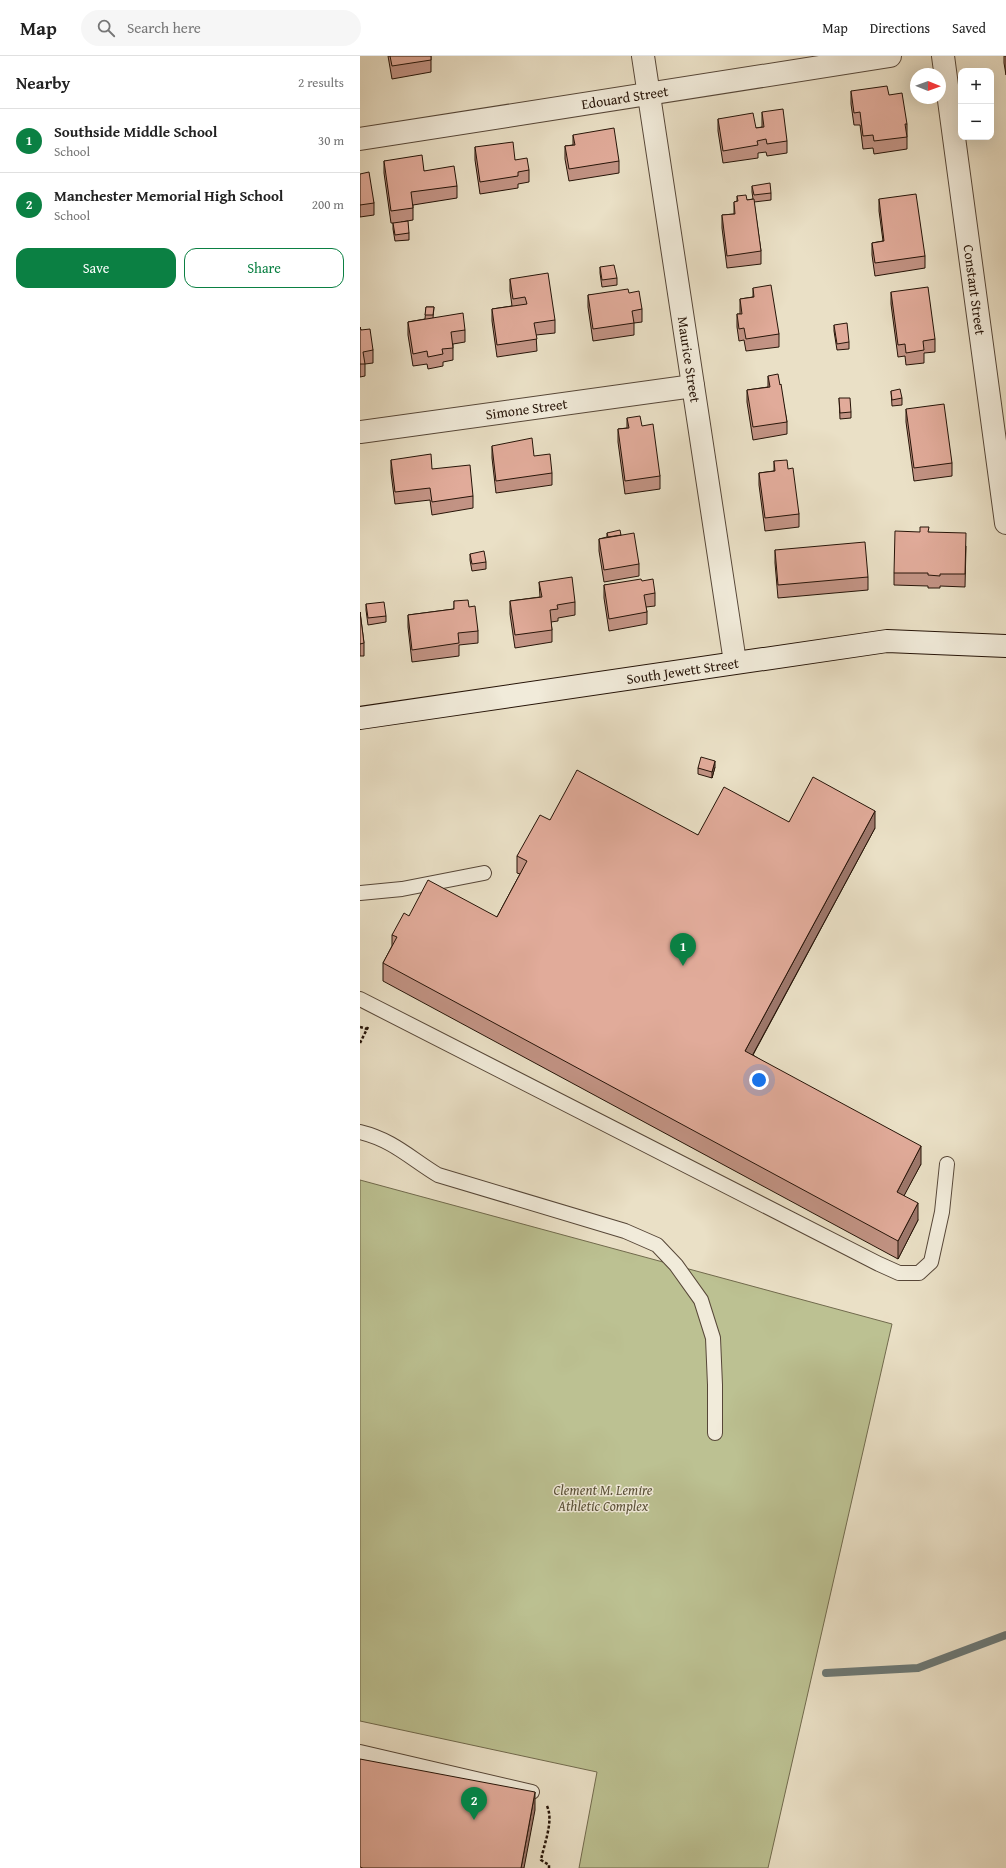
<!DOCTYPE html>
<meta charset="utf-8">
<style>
:root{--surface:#fff;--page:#f6f6f6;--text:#222;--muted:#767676;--line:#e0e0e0;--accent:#0b8043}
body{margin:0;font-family:"Gentium Book Plus",serif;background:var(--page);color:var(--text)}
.controls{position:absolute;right:12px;top:12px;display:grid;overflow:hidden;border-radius:8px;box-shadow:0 4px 16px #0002}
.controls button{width:36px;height:36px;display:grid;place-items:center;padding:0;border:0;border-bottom:1px solid var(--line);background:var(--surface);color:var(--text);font:20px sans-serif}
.compass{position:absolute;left:550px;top:12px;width:36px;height:36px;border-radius:50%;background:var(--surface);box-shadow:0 4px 16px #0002;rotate:91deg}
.you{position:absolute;left:399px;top:1024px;width:14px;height:14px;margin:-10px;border:3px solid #fff;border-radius:50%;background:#1a73e8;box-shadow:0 0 0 6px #1a73e833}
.badge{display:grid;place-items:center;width:26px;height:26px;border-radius:50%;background:var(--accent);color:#fff;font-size:13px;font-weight:700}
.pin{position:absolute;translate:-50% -33px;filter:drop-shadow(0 1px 2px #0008)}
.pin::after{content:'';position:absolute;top:21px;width:14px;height:12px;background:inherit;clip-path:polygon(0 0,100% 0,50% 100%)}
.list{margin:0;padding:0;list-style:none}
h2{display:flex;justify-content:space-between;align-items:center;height:52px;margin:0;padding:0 16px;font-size:17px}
h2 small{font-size:13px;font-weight:400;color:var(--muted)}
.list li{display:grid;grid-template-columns:26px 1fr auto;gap:12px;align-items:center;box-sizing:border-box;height:64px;padding:0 16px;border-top:1px solid var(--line)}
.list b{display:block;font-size:15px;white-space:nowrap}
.list p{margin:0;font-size:13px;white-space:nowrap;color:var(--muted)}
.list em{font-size:13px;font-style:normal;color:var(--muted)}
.actions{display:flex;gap:8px;padding:12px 16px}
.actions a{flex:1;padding:9px 0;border:1px solid var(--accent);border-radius:12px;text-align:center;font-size:14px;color:var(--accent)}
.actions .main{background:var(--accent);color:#fff}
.icon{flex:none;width:22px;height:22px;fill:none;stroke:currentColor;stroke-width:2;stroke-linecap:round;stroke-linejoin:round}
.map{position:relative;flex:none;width:646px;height:1812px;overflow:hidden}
header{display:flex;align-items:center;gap:24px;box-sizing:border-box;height:56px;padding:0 20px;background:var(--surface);border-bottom:1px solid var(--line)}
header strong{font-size:19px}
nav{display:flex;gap:22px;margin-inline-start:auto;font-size:14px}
.search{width:280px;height:36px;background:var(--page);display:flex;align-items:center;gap:10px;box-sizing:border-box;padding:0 14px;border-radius:22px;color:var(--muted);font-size:15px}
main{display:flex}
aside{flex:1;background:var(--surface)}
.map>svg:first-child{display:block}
.green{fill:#bcc192;stroke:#716a4d}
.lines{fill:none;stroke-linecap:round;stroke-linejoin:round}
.stream{stroke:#6c7875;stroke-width:8}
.lane-casing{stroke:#574738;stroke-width:16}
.street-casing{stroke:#574738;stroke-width:24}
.secondary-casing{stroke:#261408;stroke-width:24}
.path{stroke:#261408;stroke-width:2.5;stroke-dasharray:3 2;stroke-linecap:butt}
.lane{stroke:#f1ebda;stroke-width:14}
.street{stroke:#f1ebda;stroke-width:22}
.secondary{stroke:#f1ebda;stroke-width:22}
.wall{fill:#c29384;stroke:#261408}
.shaded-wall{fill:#9e786c;stroke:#261408}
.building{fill:#e1ab9a;stroke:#261408}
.labels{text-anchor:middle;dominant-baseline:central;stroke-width:3;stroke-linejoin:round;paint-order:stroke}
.street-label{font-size:14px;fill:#261408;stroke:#f1ebda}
.park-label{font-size:14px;font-style:italic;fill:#5a5138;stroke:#f1ebda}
</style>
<header>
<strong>Map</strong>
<div class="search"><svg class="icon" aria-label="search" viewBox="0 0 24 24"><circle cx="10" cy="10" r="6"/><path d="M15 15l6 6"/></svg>Search here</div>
<nav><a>Map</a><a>Directions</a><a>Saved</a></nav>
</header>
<main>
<aside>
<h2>Nearby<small>2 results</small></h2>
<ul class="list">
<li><span class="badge">1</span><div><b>Southside Middle School</b><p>School</p></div><em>30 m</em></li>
<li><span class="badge">2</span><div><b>Manchester Memorial High School</b><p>School</p></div><em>200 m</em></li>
</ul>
<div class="actions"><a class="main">Save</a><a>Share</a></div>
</aside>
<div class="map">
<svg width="646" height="1812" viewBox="0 0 646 1812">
<rect width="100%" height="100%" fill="#eae0c6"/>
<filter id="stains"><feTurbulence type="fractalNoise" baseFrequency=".005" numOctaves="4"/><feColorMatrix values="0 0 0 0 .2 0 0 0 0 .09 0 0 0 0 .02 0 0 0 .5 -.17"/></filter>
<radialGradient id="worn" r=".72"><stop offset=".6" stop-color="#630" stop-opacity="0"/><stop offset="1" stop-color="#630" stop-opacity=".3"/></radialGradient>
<path class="green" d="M0,1124l532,144 -124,544h-189l18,-96 -237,-51z"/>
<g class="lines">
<path class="stream" d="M466,1617l92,-5 88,-33"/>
<defs>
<path id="lane" d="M0,837l42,-4 82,-16
M0,943l519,265 20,9h20l12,-11 11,-50 5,-48
M0,1076c33,8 50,26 78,43l187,56 32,14 19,20 25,35 12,38 2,47v48
M0,1696l172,40"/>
<g id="street">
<path id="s1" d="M283,0l92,606"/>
<path id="s2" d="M583,0l63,467"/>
<path id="s3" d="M0,83l530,-83"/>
<path id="s4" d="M0,376l333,-46"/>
</g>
<g id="secondary">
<path id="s5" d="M0,662l527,-77 119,5"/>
</g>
</defs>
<use href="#lane" class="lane-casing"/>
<use href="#street" class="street-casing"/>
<use href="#secondary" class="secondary-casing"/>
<path class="path" d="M0,971l7,2
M0,987l8,-16
M187,1750c7,15 -3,38 -6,54l8,5v3"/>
<use href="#lane" class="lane"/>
<use href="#street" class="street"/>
<use href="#secondary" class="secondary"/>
</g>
<path class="wall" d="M28,0h43v16l-39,7z
M644,0h2v19l-2,-12z
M491,35l56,33v25l-33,5 -1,-6 -10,1 -3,-24h-6l-3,-21z
M402,56l25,29v12l-20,3 -1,-4 -8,1v5l-35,5 -5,-32v-12l38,9 6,-1z
M213,79l46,26v12l-50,8 -4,-22v-13l8,-1z
M115,91l40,13 14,10v12l-11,2v4l-38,6 -5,-34z
M24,105l40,10 33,15v12l-44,7v15l-12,2 8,11v7l-14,1 -2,-12v-6h-2l-7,-50z
M0,118l14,29v12l-14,2z
M392,130l19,7v7l-17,2 7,49v13l-34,4 -5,-40v-13l12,-1v-12l3,-1v-5l10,4 6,-1 -1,-7z
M519,143l46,57v12l-50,8 -3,-21v-12l11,-2 -4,-30z
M240,211l17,11v7l-15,2 -2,-14z
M150,223l45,41v13l-19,2 1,16 -40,6 -5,-36v-12l20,-3 -2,-15z
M393,232l26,46v13l-33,4 -2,-11 -5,1 -2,-14v-13h3v-15l13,-2z
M531,236l44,47v13l-11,1v10l-18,2 -1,-9 -7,1 -7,-53z
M269,237l13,16v13l-8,1v12l-41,6 -5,-34v-12z
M66,251h8l-1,11 32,12v12l-12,2v16l-10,2v4l-15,3 -1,-5 -14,2 -5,-31v-13l17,-3z
M474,269l15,17v7l-12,1 -3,-19z
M0,271l1,3 12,20v13l-8,1v12l-5,1z
M408,320l12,9 7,37v12l-34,6 -6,-38v-12l21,-3z
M531,335l11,7v7l-10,1z
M479,342l12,14v6l-11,1z
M546,353l46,54v13l-38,5 -8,-59z
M267,362l15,8 18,50v13l-35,5 -7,-52v-13l9,-1z
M132,390l42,10 18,17v12l-56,8 -4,-35z
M31,404l41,9 41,27v12l-41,7 -2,-15 -35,4 -4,-31z
M414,405l25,53v13l-34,4 -6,-46v-12l15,-2z
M569,476l37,14 -1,41 -25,-1v2h-12v-2l-34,-1v-12z
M247,477l14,2 18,29v12l-35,6 -5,-31v-12l8,-2z
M415,494l93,27v13l-90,8 -3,-35z
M110,498l16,8v7l-14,2 -2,-11z
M282,525l13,12v13l-9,1 1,5v12l-38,7 -5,-33v-13z
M179,526l36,20v13l-17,3v3l-7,1 1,8v12l-37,6 -5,-34v-13l30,-4z
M94,545l15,6 9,24v12l-19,2v11l-47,6 -4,-35v-12l46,-6z
M6,548l20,12v6l-18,3 -2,-15z
M0,556l4,31v13h-4z
M355,711l-3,11 -14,-4v-6z
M190,764l148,15 91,-13 86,6 -122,227 168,109 -17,31 14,25 -20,39 -515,-278v-18l9,-17v-11l17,-19 88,1 23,-43 -3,-1v-17z"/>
<path class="shaded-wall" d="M355,705v6l-3,11v-6z
M515,755v17l-130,241v-18z
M561,1090v18l-24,45v-17z
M558,1147v17l-20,39v-18z
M175,1736v18l-11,58h-3z"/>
<path class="building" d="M30,0h41v4l-39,6z
M527,30l2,9 13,-2 5,31h-2l2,13 -33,4 -1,-6 -10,1 -3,-24 -6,1 -3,-22z
M423,53l4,32 -20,3 -1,-5 -9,2 1,4 -35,6 -5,-32 35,-6 3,15 8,-1 -2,-15z
M254,72l5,33 -50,8 -4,-23 10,-1 -2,-10z
M153,86l2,18 12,-2 2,12 -11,2v4l-38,6 -5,-35z
M62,99l2,16 30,-5 3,20 -46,6 2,16 -22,3 -7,-50z
M9,116l5,31 -14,2v-31z
M410,127l1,10 -17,2 -2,-9z
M556,138l9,62 -50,7 -3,-20 12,-2 -5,-42z
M386,139l1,5 7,-1 7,52 -34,5 -5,-41 13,-1 -1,-12 4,-1 -1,-5z
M48,165l1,12 -14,2 -2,-12z
M254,209l3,13 -15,2 -2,-13z
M188,217l7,47 -21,3 3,16 -40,6 -5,-36 35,-5 -2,-7 -12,2 -3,-20z
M411,229l8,49 -33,5 -2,-11 -5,1 -2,-15h5l-2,-15 14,-2 -1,-9z
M568,231l7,52 -12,2 1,9 -18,3 -1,-9 -7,1 -7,-53z
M268,233l1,4 10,-2 3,18 -10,2 2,12 -41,6 -5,-34z
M66,251h8l-1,8h-8z
M103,257l2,17 -14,2 2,16 -11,1 1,5 -15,3 -1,-6 -14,3 -5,-32z
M487,267l2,19 -12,2 -3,-19z
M0,271l1,3 9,-1 3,21 -10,2 2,12h-5z
M418,318l2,11 1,-1 6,38 -34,5 -6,-37 23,-3 -2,-11z
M540,333l2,9 -10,2 -1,-9z
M479,342h11l1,14 -11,1z
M584,348l8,59 -38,5 -8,-59z
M280,360l2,10 11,-2 7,52 -35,5 -7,-52 11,-1 -2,-10z
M172,382l2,18 16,-2 2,19 -56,8 -4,-35z
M71,398l1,15 38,-4 3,31 -41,6 -2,-14 -35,4 -4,-32z
M427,404l1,9 5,-1 6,46 -34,4 -6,-45 16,-2 -1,-10z
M560,471h9l-1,5 38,1 -1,41h-25v2l-12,-1v-2h-34l1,-42 25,1z
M260,474l1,5 -13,2 -1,-4z
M274,477l5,31 -35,6 -5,-31z
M505,486l3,35 -90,8 -3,-35z
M124,495l2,11 -14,2 -2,-10z
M212,521l3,25 -18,3 1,4 -8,1 2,20 -37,5 -5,-34 32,-4 -3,-15z
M281,523l1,2 11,-2 2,14 -11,2 3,17 -38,7 -5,-34z
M108,544l1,7 6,-1 3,25 -20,2 1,10 -47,7 -4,-35 46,-6v-8z
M24,546l2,14 -18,2 -2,-14z
M0,556l4,31 -4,1z
M341,701l14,4 -3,11 -14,-4z
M217,714l121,65 26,-48 65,35 24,-45 62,34 -130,240 176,95 -24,46 21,11 -20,38 -515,-278 14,-26 -5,-2 12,-22 5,3 19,-36 69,37 30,-56 -10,-5 23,-41 10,5z
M0,1703l175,33 -14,76h-158l-3,-1z"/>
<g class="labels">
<g class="street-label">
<text stroke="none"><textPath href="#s3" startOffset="268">Edouard Street</textPath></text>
<text stroke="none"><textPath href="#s2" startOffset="236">Constant Street</textPath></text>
<text stroke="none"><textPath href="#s1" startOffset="307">Maurice Street</textPath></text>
<text stroke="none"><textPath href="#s4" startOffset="168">Simone Street</textPath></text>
<text stroke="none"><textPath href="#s5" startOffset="326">South Jewett Street</textPath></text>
</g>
<g class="park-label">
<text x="243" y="1434">Clement M. Lemire<tspan x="243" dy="16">Athletic Complex</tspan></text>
</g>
</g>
<rect width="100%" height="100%" filter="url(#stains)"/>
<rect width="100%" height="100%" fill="url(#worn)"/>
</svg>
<div class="controls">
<button>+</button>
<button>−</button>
</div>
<svg class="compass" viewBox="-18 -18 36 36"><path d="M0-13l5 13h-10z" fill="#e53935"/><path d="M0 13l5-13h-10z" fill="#767676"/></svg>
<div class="you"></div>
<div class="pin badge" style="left:323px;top:910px">1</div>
<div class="pin badge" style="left:114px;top:1764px">2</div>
</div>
</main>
